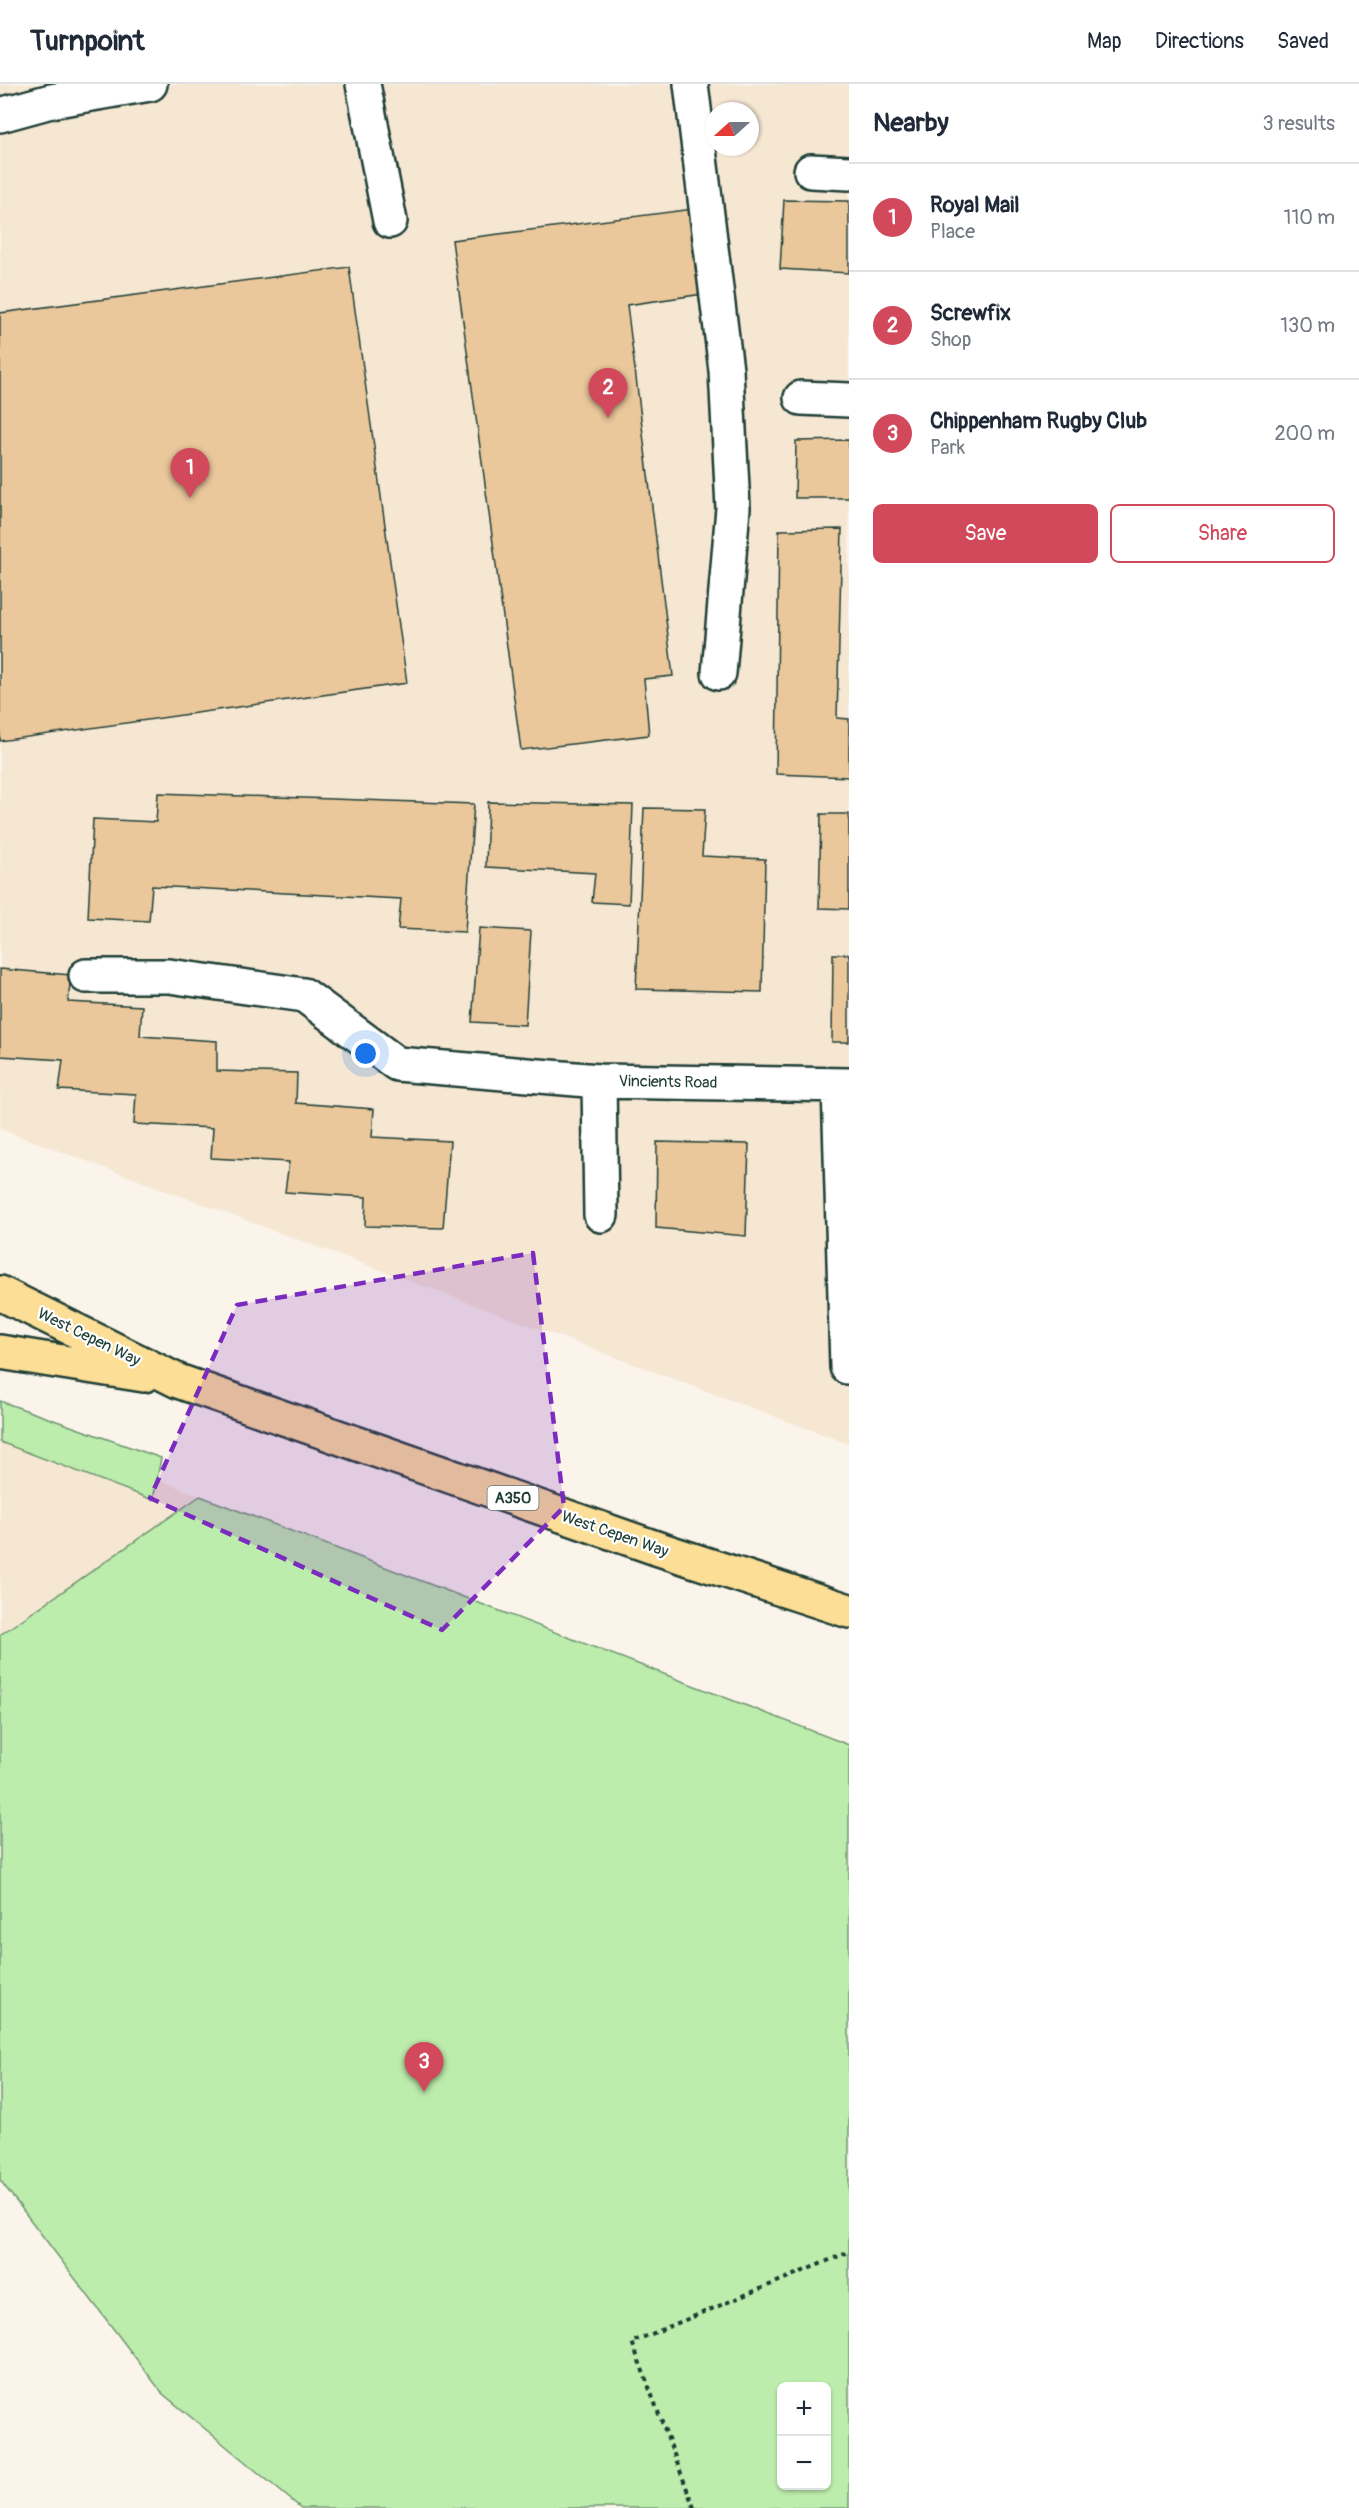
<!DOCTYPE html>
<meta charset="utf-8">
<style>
:root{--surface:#fff;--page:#f6f6f7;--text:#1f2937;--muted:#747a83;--line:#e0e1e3;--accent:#d1495b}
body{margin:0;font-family:Pangolin,sans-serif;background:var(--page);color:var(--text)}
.controls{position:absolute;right:18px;bottom:18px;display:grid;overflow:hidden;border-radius:9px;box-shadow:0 2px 4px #0004}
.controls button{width:54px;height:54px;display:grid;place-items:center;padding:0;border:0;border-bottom:2px solid var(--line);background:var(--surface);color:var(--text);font:30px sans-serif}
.compass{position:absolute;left:705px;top:18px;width:54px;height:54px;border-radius:50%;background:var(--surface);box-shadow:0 2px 4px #0004;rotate:249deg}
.you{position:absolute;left:366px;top:970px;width:21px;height:21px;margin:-15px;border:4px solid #fff;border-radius:50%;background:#1a73e8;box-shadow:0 0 0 9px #1a73e833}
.badge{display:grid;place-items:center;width:39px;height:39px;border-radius:50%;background:var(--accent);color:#fff;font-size:20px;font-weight:700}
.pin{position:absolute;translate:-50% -50px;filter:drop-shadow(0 2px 3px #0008)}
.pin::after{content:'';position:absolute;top:32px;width:21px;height:18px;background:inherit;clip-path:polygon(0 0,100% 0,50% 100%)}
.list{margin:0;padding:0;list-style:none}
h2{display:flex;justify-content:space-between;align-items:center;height:78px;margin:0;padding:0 24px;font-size:26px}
h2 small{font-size:20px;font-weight:400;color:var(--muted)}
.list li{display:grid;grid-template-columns:39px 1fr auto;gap:18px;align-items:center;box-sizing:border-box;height:108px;padding:0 24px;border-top:2px solid var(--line)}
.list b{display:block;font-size:22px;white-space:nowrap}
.list p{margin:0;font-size:20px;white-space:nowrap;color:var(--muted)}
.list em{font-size:20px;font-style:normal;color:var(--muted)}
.actions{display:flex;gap:12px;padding:18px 24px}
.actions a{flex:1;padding:14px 0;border:2px solid var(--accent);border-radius:9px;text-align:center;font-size:21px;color:var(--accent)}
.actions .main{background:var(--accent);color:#fff}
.map{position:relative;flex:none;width:849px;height:2424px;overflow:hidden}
header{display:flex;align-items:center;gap:36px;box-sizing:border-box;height:84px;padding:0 30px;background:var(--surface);border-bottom:2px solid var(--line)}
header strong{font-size:28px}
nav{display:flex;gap:33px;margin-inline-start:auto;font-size:21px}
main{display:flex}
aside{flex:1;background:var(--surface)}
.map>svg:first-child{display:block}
.built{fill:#f6e7d3;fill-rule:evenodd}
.green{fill:#bdedac;stroke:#6e9570;stroke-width:1.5;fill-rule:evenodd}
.building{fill:#eac89c;stroke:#1f3d34;stroke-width:1.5}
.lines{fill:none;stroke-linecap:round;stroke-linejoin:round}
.minor-casing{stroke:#1f3d34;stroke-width:38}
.highway-casing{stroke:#1f3d34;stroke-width:38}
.path{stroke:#1f3d34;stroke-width:4;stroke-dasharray:4.5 4.5;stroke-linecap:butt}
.minor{stroke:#fff;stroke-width:33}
.highway{stroke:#fcde96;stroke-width:33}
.marked{fill:#7b2cbf;fill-opacity:0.2;stroke:#7b2cbf;stroke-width:4.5;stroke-dasharray:12 8;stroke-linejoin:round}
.labels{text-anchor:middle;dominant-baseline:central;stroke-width:4.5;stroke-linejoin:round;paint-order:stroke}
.shield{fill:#fff;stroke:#627771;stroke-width:1.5}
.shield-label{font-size:15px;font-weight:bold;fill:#1f3d34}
.street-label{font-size:16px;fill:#1f3d34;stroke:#fff}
</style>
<header>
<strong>Turnpoint</strong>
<nav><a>Map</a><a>Directions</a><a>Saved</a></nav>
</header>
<main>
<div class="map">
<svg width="849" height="2424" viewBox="0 0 849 2424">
<rect width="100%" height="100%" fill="#fbf4eb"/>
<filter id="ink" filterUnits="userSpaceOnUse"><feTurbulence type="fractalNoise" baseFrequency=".0167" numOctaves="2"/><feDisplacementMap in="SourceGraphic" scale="12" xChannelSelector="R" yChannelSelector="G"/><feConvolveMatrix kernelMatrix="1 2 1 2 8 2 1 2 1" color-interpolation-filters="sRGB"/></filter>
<g filter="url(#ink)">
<path class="built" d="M0,0h849v1360l-849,-315zM714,27h36v36h-36z
M0,1358l153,57 4,-20 43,17 -200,139z"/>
<path class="green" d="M0,1317l161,57 -8,42 -153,-58z
M200,1412l649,249v763h-548l-138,-114 -163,-214v-545zM826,2302v100h-44v-100z"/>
<path class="building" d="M784,116l65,1v72l-69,-4z
M693,125l10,85 -76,11 46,371 -29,3 5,56 -128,15 -69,-510z
M349,183l58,416 -407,58v-428z
M849,356v58h-54l1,-57z
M842,445l-5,189 12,1v58l-73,-3 3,-244z
M158,709l316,11 -9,128 -67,-3 3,-30 -249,-13 -3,35 -61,-3 5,-99 63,3z
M488,718l145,3 -4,99 -37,-2 3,-29 -109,-6z
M644,724l61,1 -3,47 63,3 -3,133 -126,-3z
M821,730h28v95l-30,-1z
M479,844l52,3 -6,94 -53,-3z
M833,870h16v88h-17z
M0,885l71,6 -3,27 74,4 -2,30 77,5v30l80,2 -1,30 78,6 -2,28 78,4 -7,87 -78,-2 1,-29 -81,-5 4,-30 -78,-4 2,-30 -79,-4 2,-30 -77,-4 4,-30 -63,-4z
M657,1058l92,2 -3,92 -90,-8z"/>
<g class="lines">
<defs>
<path id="minor" d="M363,0l27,137
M691,0l35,286 7,138 -14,165
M0,31l51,-14 99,-17
M811,87l38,2
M801,314l48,2
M86,892h83l135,19 93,69 202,17 250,4
M599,997l2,134
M839,1001l8,282"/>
<path id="highway" d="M0,1209l178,88 478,167 193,63
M0,1268l144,23"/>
</defs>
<use href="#minor" class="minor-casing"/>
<use href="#highway" class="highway-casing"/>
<path class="path" d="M694,2424l-62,-166 217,-90"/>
<use href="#minor" class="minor"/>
<use href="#highway" class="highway"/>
</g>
</g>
<path class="marked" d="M533,1169l31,254 -122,123 -292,-132 87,-193z"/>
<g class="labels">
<rect class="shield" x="487.5" y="1402" width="51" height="24" rx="4.5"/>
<g class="shield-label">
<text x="513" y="1414">A350</text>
</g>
<g class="street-label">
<text transform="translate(668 998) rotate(1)">Vincients Road</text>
<text transform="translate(89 1253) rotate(26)">West Cepen Way</text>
<text transform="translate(615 1450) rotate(19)">West Cepen Way</text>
</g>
</g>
</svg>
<div class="controls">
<button>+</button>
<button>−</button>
</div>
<svg class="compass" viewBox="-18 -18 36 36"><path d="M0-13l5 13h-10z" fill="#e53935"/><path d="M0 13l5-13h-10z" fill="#747a83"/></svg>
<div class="you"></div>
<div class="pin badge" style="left:190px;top:414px">1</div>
<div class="pin badge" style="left:608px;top:334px">2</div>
<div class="pin badge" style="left:424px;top:2008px">3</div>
</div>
<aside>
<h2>Nearby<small>3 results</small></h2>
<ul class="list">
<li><span class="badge">1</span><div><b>Royal Mail</b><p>Place</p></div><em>110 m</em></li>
<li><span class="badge">2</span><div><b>Screwfix</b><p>Shop</p></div><em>130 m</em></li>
<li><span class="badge">3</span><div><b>Chippenham Rugby Club</b><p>Park</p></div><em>200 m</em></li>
</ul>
<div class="actions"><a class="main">Save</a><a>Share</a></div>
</aside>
</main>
